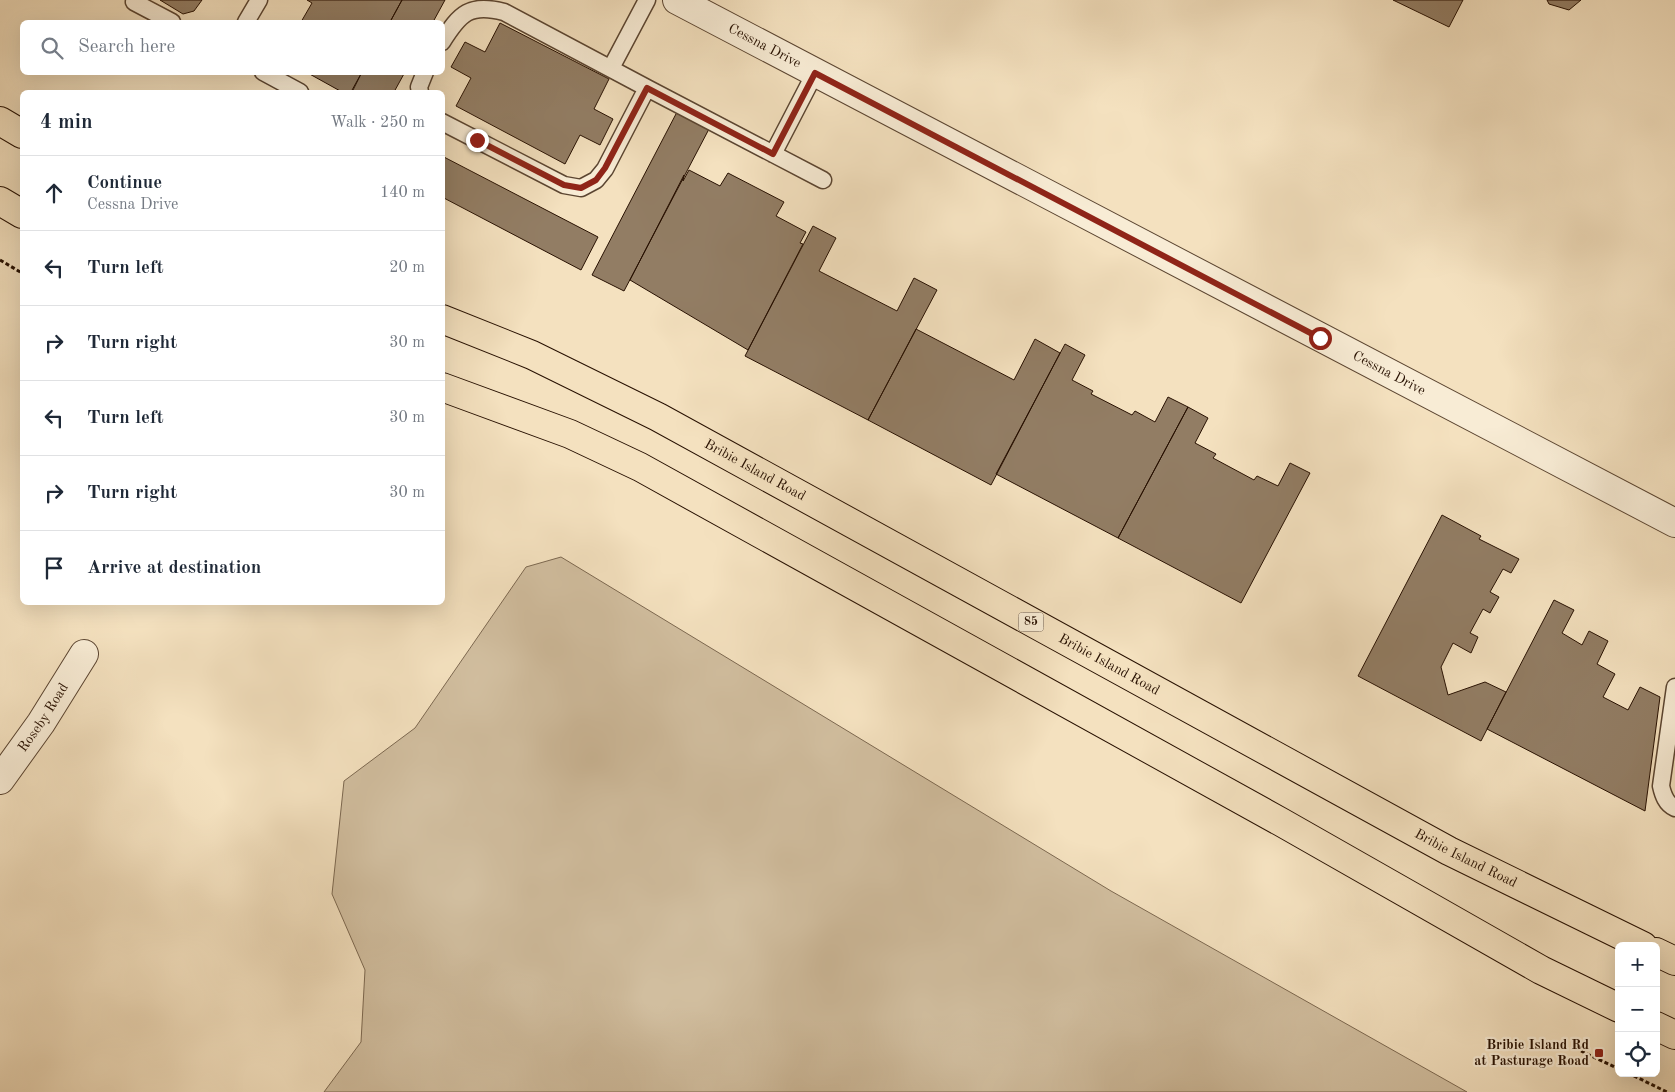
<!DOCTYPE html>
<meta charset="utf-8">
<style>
:root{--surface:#fff;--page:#f6f6f7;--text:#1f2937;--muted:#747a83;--line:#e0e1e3}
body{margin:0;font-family:"Old Standard TT",serif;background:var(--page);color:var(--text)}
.controls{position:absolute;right:15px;bottom:15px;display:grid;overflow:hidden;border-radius:8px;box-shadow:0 5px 20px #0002}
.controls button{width:45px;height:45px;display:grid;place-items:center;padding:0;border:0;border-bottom:1px solid var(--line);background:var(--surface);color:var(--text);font:25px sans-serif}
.stop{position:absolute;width:15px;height:15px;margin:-11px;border:4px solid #8f2418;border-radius:50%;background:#fff}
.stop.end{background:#8f2418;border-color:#fff;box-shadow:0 1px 5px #0008}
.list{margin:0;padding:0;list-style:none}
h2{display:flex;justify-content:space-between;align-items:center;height:65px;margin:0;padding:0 20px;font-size:21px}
h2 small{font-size:16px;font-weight:400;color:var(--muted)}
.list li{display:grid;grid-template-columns:32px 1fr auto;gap:15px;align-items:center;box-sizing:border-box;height:75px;padding:0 20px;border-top:1px solid var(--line)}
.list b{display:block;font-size:19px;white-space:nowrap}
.list p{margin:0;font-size:16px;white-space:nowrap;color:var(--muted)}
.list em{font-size:16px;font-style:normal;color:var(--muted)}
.icon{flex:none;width:28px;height:28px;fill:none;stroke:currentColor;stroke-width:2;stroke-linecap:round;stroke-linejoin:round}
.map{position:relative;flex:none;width:1675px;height:1092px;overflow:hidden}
.search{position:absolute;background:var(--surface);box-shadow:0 5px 20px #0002;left:20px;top:20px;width:425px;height:55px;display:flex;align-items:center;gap:12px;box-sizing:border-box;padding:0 18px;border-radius:8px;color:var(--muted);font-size:19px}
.panel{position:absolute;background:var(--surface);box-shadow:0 5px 20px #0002;left:20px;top:90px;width:425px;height:515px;border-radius:8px}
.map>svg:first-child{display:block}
.green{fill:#d1be9f;stroke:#7c6850}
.building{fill:#927d64;stroke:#281102}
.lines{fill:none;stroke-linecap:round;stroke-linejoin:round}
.lane-casing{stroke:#5b4531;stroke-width:19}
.street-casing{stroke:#5b4531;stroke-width:30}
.primary-casing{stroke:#281102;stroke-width:30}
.path{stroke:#281102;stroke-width:3;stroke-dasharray:4 2.5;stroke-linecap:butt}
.lane{stroke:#f8ecd5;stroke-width:16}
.street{stroke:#f8ecd5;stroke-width:28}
.primary{stroke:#f4e1bf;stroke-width:28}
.route{stroke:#8f2418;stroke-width:6}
.poi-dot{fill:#8f2418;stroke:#f8ecd5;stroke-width:2}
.labels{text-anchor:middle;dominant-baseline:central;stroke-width:4.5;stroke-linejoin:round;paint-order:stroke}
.shield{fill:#f8ecd5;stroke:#665341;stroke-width:1}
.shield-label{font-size:12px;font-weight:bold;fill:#281102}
.street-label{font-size:14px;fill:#281102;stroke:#f8ecd5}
.poi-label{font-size:14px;font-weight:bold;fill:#281102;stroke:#f8ecd5;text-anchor:end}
</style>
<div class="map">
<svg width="1675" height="1092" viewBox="0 0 1675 1092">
<rect width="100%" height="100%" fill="#f4e1bf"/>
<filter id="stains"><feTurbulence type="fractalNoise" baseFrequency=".004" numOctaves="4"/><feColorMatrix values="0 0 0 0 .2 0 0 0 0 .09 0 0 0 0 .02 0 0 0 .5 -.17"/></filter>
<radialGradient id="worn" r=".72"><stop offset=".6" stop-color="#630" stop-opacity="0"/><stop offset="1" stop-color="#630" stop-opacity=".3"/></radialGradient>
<path class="green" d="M561,557l550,334 356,201h-1143l37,-50 4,-72 -33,-76 12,-113 71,-53 111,-161z"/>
<path class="building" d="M160,0h42l-8,11 -11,3z
M307,0h95l-12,22h-89l11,-19z
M402,0h43l-12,22h-43z
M1393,0h70l-14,27z
M1547,0h34l-12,10 -20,-6z
M500,23l109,56 -15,30 19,10 -13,26 -20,-10 -15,29 -109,-58 15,-28 -20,-11 14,-25 20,10z
M306,72h56l-11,20h-9z
M362,72h43l-11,20h-42z
M677,112l32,17 -85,162 -32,-16z
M442,156l156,81 -17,33 -139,-73z
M689,170l31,16 8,-13 56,29 -8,14 30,16 -6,11 3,1 -55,106 -118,-70 54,-105 -1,6z
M813,226l23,12 -17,33 78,40 17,-33 23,12 -69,130 -123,-64z
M916,329l98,51 21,-41 25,14 -69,132 -123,-65z
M1065,344l20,11 -13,25 21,11 -2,3 41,21 3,-4 20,11 13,-25 20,10 -70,131 -122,-64z
M1188,407l20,11 -13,25 21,11 -3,4 41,22 3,-4 21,10 12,-23 20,10 -69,130 -123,-65z
M1442,515l39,21 -2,3 40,20 -8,14 -8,-4 -13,23 9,5 -9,16 -7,-4 -13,24 8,4 -7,16 -18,-10 -12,24 7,28 37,-13 21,10 -25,49 -123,-65z
M1554,600l20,10 -12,23 20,12 7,-14 19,10 -11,23 18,10 -12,23 25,13 12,-23 20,10 -15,114 -158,-82z"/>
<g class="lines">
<defs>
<path id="lane" d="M134,2l38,20
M246,22l13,-22
M442,42c18,-29 28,-39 62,-30l143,76 -42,81 -9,11 -15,8 -17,-3 -122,-63
M611,68l36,-68
M263,72l37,20
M647,88l176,92
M420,92l-1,-5 6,-15
M773,154l42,-81
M1675,687l-14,99c2,9 5,18 14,22"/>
<g id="street">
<path id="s1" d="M677,0l998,523"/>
<path id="s2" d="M0,780l41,-57 43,-69"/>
</g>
<g id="primary">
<path d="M0,121l22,13"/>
<path d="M0,201l22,13"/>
<path id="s3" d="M442,319l90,36 126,62 791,434 194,95"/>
<path d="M442,387l128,47 70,33 641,355 260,148 78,38"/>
<path d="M1656,952l19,9"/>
<path d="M1656,1026l19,9"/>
</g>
</defs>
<use href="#lane" class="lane-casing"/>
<use href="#street" class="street-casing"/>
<use href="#primary" class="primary-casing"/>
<path class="path" d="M0,260l22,13
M1581,1051l38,18
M1628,1073l39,19"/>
<use href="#lane" class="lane"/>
<use href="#street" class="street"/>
<use href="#primary" class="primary"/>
</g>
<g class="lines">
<path class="route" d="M477,140l87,45 17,3 15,-8 9,-12 42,-80 126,66 42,-81 505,265"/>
</g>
<rect class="poi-dot" x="1594" y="1048" width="10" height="10" rx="2.5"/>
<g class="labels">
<rect class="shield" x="1018.5" y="612.5" width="25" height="19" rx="4"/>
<g class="shield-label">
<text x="1031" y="622">85</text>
</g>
<g class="street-label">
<text stroke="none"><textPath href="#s1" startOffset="99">Cessna Drive</textPath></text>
<text stroke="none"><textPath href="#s1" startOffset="804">Cessna Drive</textPath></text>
<text stroke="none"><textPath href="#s3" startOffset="348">Bribie Island Road</textPath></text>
<text stroke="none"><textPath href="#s3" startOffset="752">Bribie Island Road</textPath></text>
<text stroke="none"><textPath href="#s2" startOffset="76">Roseby Road</textPath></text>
<text stroke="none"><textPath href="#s3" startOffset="1158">Bribie Island Road</textPath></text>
</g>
<g class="poi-label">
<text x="1589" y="1045">Bribie Island Rd<tspan x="1589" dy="16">at Pasturage Road</tspan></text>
</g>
</g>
<rect width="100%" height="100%" filter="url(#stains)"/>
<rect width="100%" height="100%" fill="url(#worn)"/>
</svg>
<div class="controls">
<button>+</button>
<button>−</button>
<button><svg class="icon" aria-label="locate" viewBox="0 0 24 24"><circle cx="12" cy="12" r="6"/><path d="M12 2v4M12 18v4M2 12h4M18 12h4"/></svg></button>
</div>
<div class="stop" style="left:1320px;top:338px"></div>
<div class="stop end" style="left:477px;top:140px"></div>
<div class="search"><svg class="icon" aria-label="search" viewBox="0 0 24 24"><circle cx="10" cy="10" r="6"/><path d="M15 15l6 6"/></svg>Search here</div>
<section class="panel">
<h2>4 min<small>Walk · 250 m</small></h2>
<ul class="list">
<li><svg class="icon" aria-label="ahead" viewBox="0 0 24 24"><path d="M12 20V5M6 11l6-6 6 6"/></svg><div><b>Continue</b><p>Cessna Drive</p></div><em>140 m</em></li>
<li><svg class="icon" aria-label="left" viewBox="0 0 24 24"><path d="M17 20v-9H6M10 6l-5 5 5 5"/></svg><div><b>Turn left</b></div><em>20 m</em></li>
<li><svg class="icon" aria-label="right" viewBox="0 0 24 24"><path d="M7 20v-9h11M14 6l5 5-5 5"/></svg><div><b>Turn right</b></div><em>30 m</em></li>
<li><svg class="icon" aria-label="left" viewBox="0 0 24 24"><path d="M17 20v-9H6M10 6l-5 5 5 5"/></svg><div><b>Turn left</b></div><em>30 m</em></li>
<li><svg class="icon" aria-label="right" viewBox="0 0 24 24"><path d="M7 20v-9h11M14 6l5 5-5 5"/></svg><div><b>Turn right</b></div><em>30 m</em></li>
<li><svg class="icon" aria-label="arrive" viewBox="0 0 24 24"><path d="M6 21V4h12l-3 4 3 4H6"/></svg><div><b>Arrive at destination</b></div></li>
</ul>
</section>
</div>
